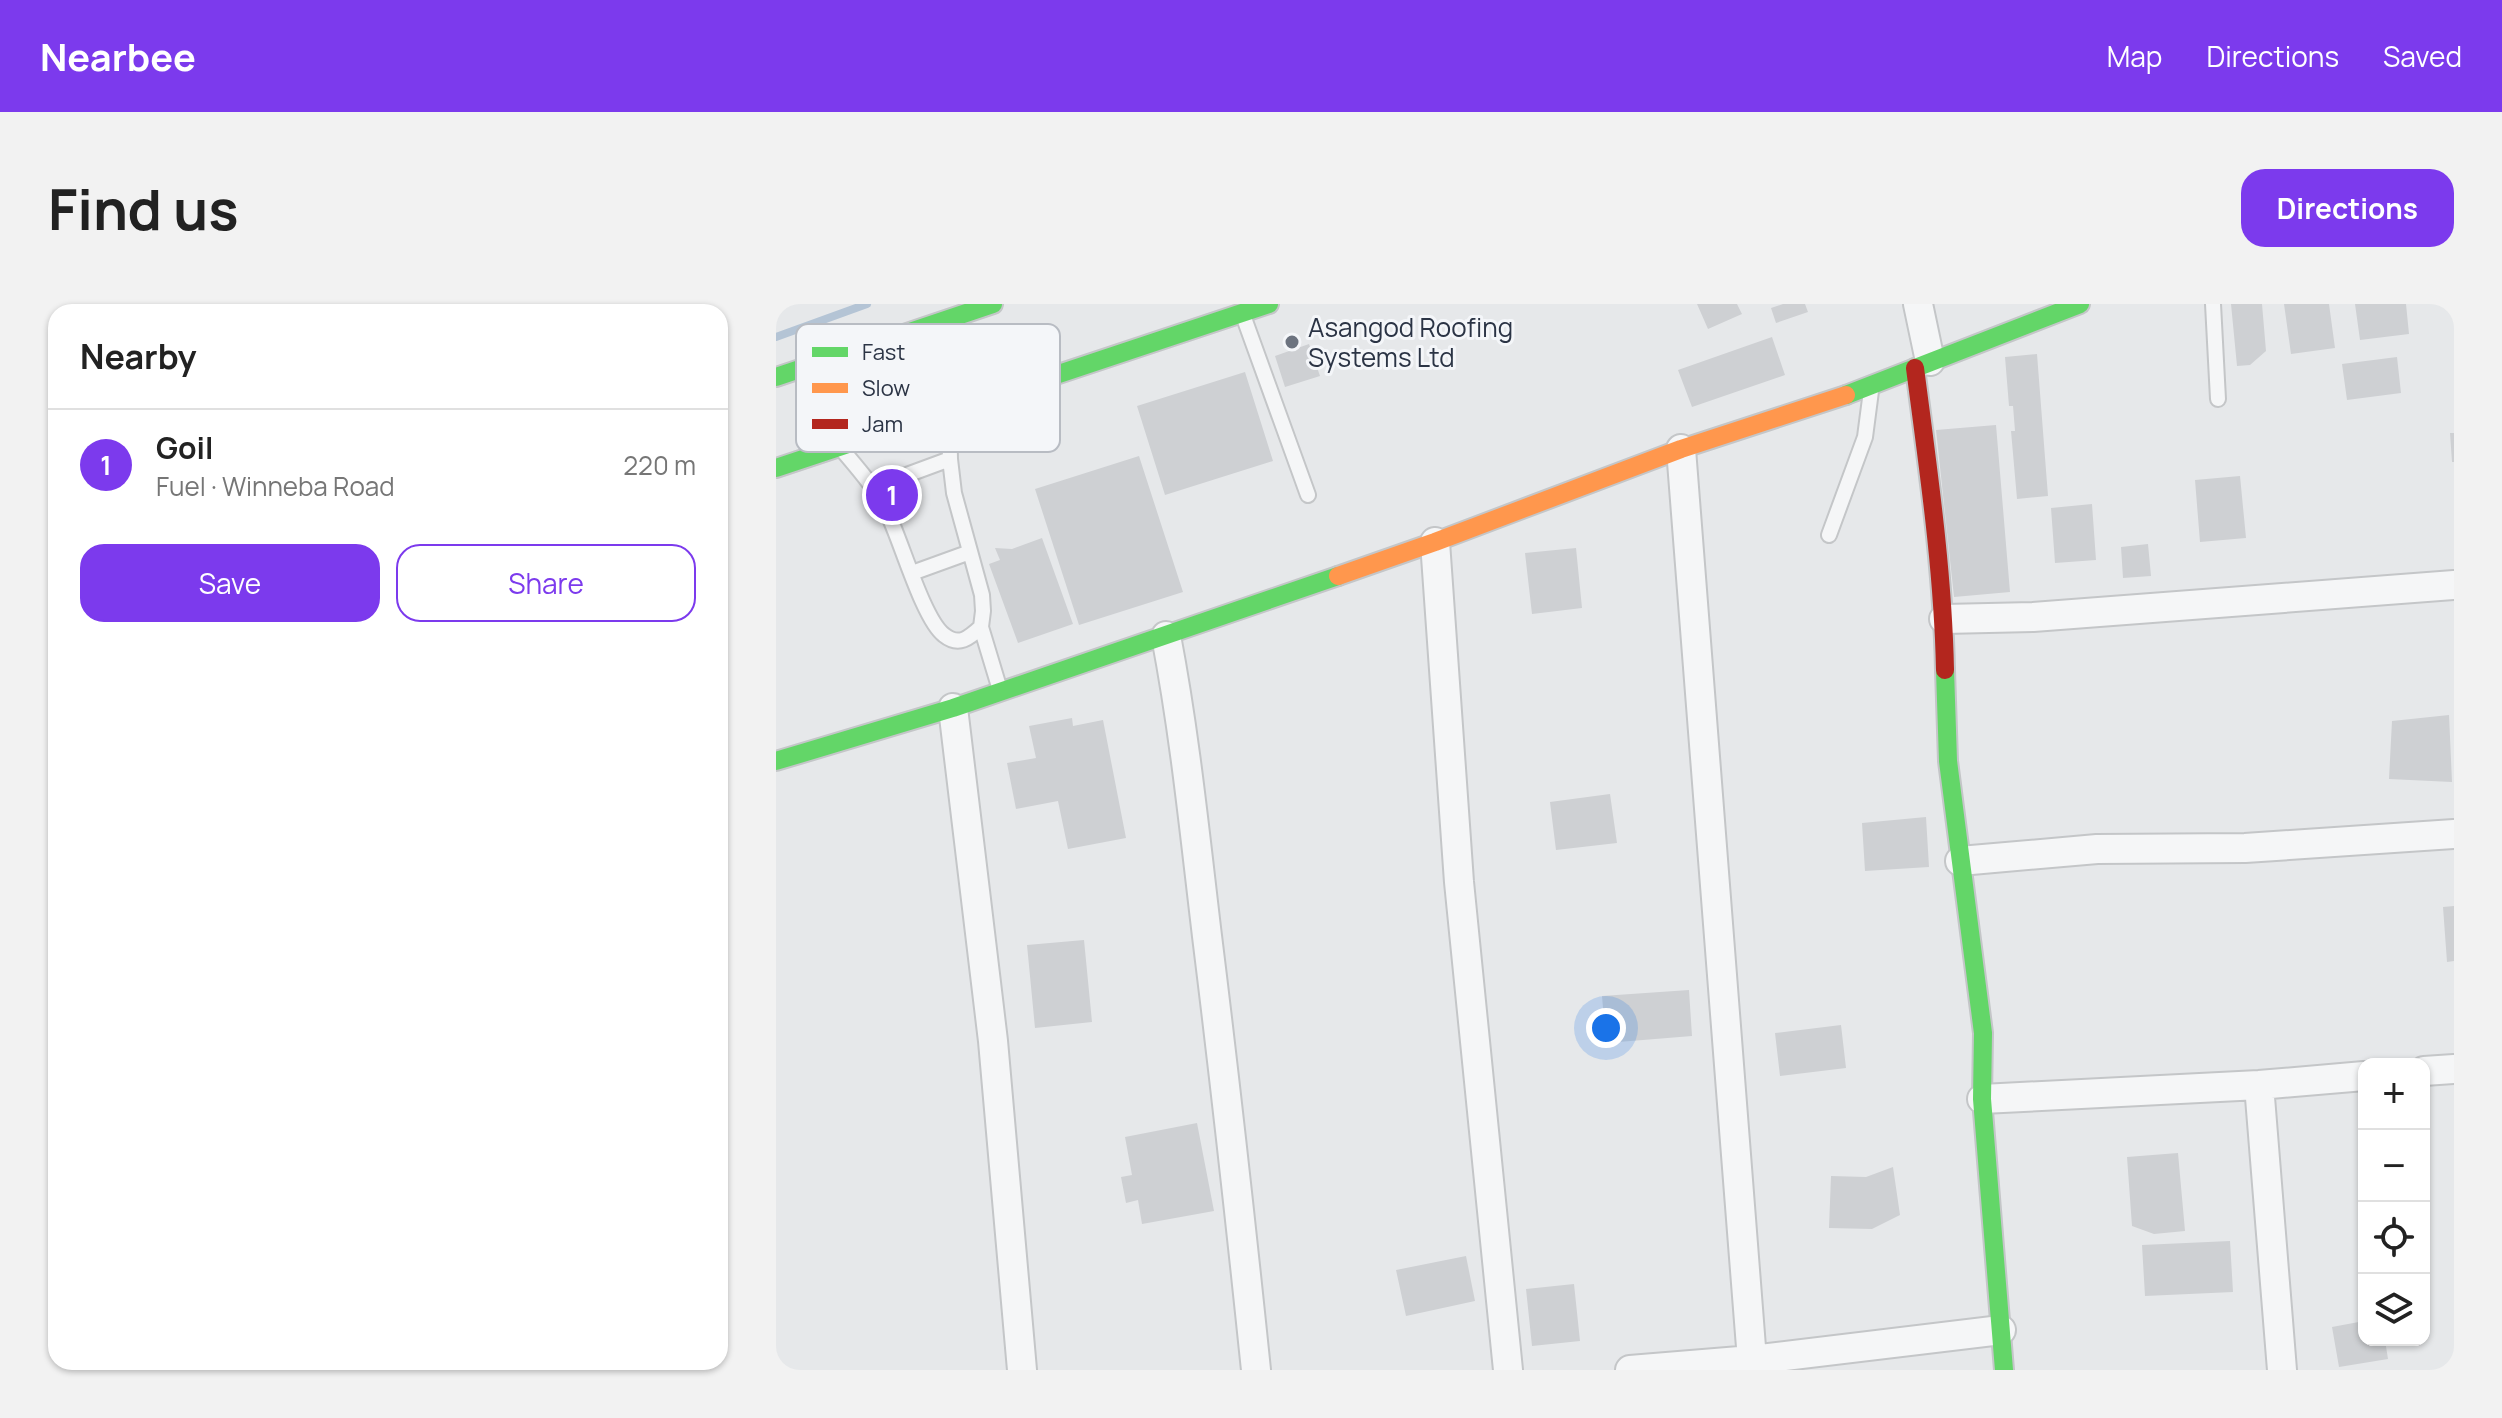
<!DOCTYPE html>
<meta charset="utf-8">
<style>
:root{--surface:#fff;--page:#f2f2f2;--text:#222;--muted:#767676;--line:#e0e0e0;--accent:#7c3aed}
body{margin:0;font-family:Manrope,sans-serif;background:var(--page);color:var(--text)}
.controls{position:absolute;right:24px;bottom:24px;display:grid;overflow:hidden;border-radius:16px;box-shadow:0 2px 6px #0004}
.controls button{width:72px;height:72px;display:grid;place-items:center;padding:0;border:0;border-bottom:2px solid var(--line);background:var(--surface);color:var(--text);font:40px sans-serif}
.you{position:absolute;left:830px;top:724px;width:28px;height:28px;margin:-20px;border:6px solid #fff;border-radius:50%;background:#1a73e8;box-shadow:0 0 0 12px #1a73e833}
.badge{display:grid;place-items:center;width:52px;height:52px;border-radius:50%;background:var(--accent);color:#fff;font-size:26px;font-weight:700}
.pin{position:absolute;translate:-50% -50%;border:4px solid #fff;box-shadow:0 2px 8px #0006}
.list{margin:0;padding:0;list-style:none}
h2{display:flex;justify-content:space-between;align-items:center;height:104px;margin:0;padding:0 32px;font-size:34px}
h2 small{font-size:26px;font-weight:400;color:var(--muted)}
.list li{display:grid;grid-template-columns:52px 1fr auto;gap:24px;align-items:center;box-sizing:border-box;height:112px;padding:0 32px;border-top:2px solid var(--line)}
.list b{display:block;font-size:30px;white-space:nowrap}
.list p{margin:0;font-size:26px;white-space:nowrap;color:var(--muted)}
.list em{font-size:26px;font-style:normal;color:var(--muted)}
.actions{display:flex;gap:16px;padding:24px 32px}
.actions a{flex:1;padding:18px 0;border:2px solid var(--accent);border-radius:24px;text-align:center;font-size:28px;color:var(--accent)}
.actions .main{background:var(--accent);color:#fff}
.icon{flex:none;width:44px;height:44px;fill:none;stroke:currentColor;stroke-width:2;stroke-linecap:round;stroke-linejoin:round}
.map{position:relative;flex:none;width:1678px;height:1066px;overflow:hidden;border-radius:24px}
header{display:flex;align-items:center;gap:48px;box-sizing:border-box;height:112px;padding:0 40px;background:var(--accent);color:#fff}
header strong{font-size:38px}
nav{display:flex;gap:44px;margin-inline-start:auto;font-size:28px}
.intro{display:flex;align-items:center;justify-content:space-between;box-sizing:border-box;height:192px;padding:0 48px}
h1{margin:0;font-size:56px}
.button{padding:20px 36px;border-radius:24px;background:var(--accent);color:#fff;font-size:28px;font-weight:700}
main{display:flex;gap:48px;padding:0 48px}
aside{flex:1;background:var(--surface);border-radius:24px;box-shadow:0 2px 6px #0004}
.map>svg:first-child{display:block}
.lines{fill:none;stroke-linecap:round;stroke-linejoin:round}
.stream{stroke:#b4c4d5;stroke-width:8}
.building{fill:#ced0d3}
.lane-casing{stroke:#c4c6c8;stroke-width:18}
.street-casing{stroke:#c4c6c8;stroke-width:32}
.fast-casing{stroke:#c4c6c8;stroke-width:22}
.slow-casing{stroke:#c4c6c8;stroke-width:22}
.jam-casing{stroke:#c4c6c8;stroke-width:22}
.lane{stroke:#f5f6f7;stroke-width:14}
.street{stroke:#f5f6f7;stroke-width:28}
.fast{stroke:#63d668;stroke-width:18}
.slow{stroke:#ff974d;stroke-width:18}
.jam{stroke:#b3261e;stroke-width:18}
.poi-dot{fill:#6c737f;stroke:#f4f6f9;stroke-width:3}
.labels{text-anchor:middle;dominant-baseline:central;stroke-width:6;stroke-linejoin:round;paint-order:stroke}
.poi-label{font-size:26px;fill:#2b3445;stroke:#f4f6f9;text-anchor:start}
.key{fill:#f4f6f9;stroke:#b8bcc3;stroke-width:2}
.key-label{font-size:22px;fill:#2b3445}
</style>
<header>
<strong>Nearbee</strong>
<nav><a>Map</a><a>Directions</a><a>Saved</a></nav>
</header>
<div class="intro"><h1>Find us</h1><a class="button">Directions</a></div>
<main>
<aside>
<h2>Nearby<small></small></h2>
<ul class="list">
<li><span class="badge">1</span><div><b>Goil</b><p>Fuel · Winneba Road</p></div><em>220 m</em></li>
</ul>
<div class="actions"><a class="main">Save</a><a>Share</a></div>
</aside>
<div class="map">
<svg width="1678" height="1066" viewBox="0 0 1678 1066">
<rect width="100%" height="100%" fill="#e6e8ea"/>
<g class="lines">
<path class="stream" d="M0,33l91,-33"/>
</g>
<path class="building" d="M921,0h40l5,10 -34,15z
M1007,0h22l3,8 -32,11 -5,-15z
M1455,0h31l4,47 -16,14 -13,1z
M1508,0h45l6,44 -44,6z
M1579,0h51l3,30 -49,6z
M996,33l13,38 -93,32 -14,-37z
M533,40l11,32 -35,11 -10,-31z
M1261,50l11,142 -31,3 -6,-68h4l-2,-25h-4l-4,-49z
M1621,53l4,36 -54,7 -5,-36z
M469,68l28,89 -108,34 -28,-89z
M1220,121l14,167 -56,5 -18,-167z
M1674,129h4v29h-2z
M363,152l44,136 -104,33 -44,-136z
M1464,172l6,62 -46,4 -5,-62z
M1316,200l4,56 -41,3 -4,-55z
M266,234l31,86 -55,19 -29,-79 11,-4 -5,-12 17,1z
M1372,240l3,32 -28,2 -2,-31z
M800,244l6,60 -50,6 -7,-61z
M1673,411l3,67 -63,-3 3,-58z
M296,414l1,8 30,-6 23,118 -58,11 -10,-48 -42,8 -9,-46 29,-5 -7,-32z
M834,490l7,49 -61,7 -6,-48z
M1150,513l3,50 -64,4 -3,-48z
M1678,602v55l-7,1 -4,-55z
M308,636l8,82 -57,6 -8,-83z
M913,686l3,46 -86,7 -4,-47z
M1065,721l5,43 -66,8 -5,-43z
M421,819l17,88 -72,13 -4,-24 -12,3 -5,-26 11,-2 -7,-38z
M1402,849l7,78 -31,3 -22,-8 -5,-69z
M1117,863l7,48 -28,14 -43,-1 2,-52 35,1z
M1454,937l3,51 -88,4 -3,-51z
M690,952l9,45 -69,15 -10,-46z
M798,980l6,57 -48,5 -6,-57z
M1588,1017v19h21l3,19 -49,8 -7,-40z"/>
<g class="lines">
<defs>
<path id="lane" d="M1437,0l5,95
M468,14l64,177
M68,148c16,19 32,37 43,60 14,28 36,107 57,123 15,12 25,3 37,-8l2,-16 -1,-16 -28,-102 -4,-34 -1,-44
M98,183l76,-28
M1053,231l36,-98 6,-46
M136,269l58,-21
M205,323l19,63"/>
<path id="street" d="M1142,0l12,57
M905,145l71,911
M659,238l24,340 49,488
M1168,315l89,-2 421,-32
M390,332c19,99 29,200 41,300 18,145 34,289 49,434
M177,404l40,333 29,329
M1184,557l137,-12 148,-1 209,-14
M1648,767l30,-2
M1483,781l23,285
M1206,795l277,-14 105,-9
M854,1066l122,-10 249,-30"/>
<path id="fast" d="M0,73l217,-73
M1070,91l234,-91
M0,164l493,-164
M1169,366l3,91 35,272 -1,66 22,271
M0,457l177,-53 385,-132"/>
<path id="slow" d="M562,272l97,-34 246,-93 165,-54"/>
<path id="jam" d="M1139,64c13,100 28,201 30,302"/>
</defs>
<use href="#lane" class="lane-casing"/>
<use href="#street" class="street-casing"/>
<use href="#fast" class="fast-casing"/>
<use href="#slow" class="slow-casing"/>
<use href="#jam" class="jam-casing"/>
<use href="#lane" class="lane"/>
<use href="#street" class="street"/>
<use href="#fast" class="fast"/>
<use href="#slow" class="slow"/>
<use href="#jam" class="jam"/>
</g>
<circle class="poi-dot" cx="516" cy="38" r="8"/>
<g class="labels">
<g class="poi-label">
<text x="532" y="23">Asangod Roofing<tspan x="532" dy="30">Systems Ltd</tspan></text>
</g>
</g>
<rect x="20" y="20" width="264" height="128" rx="12" class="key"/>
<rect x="36" y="43" width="36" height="10" fill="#63d668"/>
<rect x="36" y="79" width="36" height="10" fill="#ff974d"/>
<rect x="36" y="115" width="36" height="10" fill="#b3261e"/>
<g class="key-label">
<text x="86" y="56">Fast</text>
<text x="86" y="92">Slow</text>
<text x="86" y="128">Jam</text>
</g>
</svg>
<div class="controls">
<button>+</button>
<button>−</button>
<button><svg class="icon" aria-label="locate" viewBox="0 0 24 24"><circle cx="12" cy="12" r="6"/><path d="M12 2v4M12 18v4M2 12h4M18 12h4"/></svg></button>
<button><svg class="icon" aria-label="layers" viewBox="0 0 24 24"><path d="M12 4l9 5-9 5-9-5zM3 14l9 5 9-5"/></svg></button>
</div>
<div class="you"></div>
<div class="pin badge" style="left:116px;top:191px">1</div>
</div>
</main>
